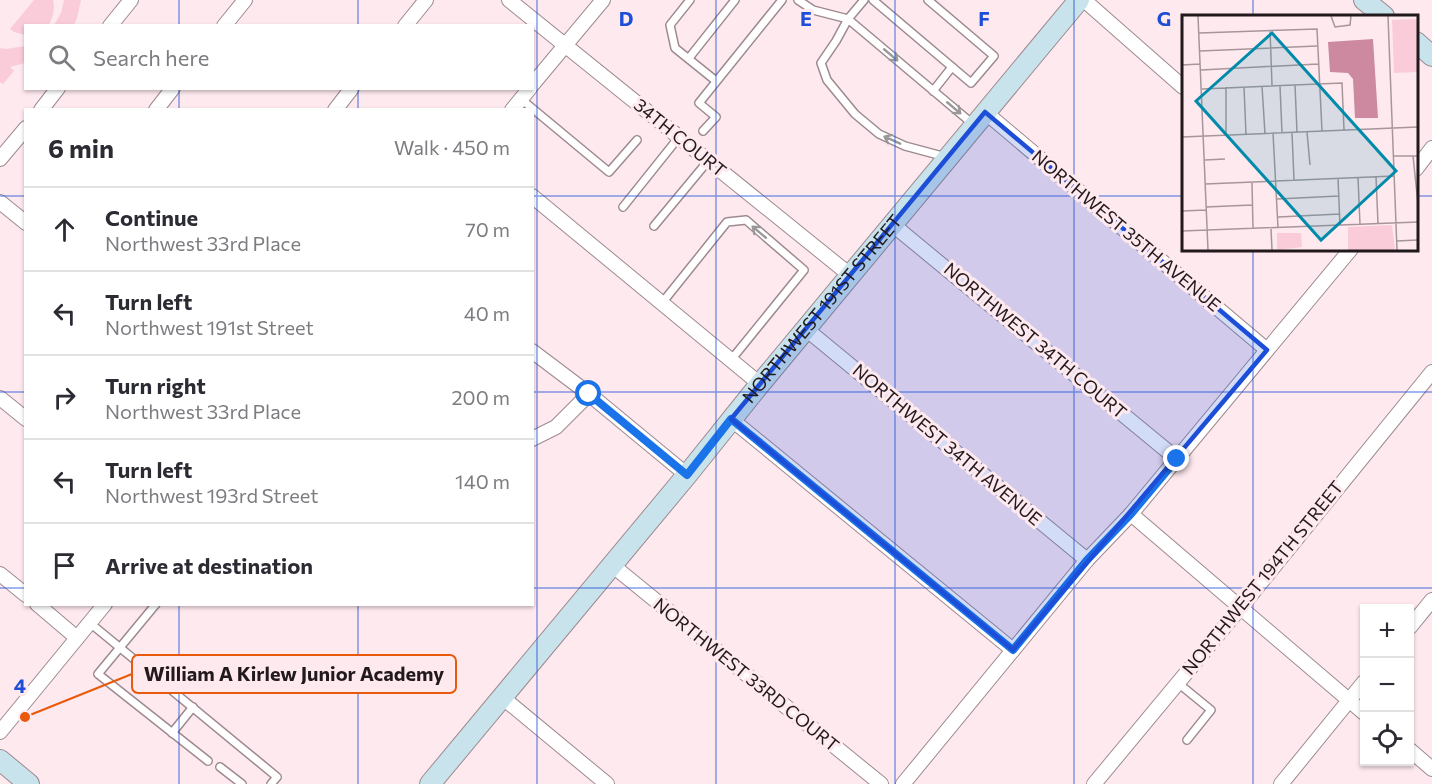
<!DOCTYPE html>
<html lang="en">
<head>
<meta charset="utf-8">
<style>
  body { margin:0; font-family:Commissioner,sans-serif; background:#f2f2f3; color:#2b2b33 }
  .controls { position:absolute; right:18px; bottom:18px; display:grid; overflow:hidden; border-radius:0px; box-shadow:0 2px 4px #0004 }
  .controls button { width:54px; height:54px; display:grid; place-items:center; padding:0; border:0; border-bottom:2px solid #e1e1e2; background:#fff; color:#2b2b33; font:30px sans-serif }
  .stop { position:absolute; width:18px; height:18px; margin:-14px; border:4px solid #1a73e8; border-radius:50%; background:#fff }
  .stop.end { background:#1a73e8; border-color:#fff; box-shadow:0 2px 6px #0008 }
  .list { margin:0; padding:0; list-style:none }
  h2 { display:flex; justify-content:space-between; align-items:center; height:78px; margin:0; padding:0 24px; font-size:26px }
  h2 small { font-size:20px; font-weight:400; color:#7c7c81 }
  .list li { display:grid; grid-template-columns:39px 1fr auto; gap:18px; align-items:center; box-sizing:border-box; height:84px; padding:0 24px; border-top:2px solid #e1e1e2 }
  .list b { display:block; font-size:22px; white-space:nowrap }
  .list p { margin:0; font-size:20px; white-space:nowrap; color:#7c7c81 }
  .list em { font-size:20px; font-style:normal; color:#7c7c81 }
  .icon { flex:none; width:33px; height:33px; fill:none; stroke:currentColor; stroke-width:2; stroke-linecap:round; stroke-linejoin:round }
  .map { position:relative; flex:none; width:1432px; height:784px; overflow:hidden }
  .search { position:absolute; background:#fff; box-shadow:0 2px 4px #0004; left:24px; top:24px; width:510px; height:66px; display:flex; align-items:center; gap:15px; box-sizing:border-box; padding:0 21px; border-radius:0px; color:#7c7c81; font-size:22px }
  .panel { position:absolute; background:#fff; box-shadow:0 2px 4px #0004; left:24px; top:108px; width:510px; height:498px; border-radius:0px }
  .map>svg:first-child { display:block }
</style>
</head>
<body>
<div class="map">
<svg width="1432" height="784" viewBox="0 0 1432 784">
  <rect width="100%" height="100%" fill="#fee9ef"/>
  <!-- green -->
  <g fill="#faccda">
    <path d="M34,0h19c2,10 0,16 -4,25l-23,1 -1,9 -11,-3 -4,-3z"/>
    <polygon points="64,0 81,0 77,18 74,25 54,25 61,13"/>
    <polygon points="25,46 25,63 10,67 14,71 3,84 0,82 0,48 6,49"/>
  </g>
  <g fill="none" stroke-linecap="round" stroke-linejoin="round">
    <defs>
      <g id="lane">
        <polyline points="690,0 670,25 675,48 716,81"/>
        <polyline points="798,0 813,10 848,19 974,125"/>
        <polyline points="864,0 848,19 836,41 821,63 827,80 855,114 879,134 905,146 946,157"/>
        <polyline points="873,0 971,83 994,56 928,0"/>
        <polyline points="689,58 735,0"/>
        <polyline points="933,91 952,67"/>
        <polyline points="521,99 609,172 637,140"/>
        <polyline points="703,131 716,117 699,103 782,0"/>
        <polyline points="623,207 679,137"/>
        <polyline points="654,226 708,161"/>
        <polyline points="662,303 727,222 746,220 804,270 731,360"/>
        <polyline points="156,604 98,674 208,761"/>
        <polyline points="90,623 277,777 271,784"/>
        <polyline points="1178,683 1211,710 1187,740"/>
        <polyline points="172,733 193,707"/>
        <polyline points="220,767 242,784"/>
      </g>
      <g id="street">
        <polyline points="509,0 850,275"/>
        <polyline points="1084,0 1183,87"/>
        <polyline points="110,26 131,0"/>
        <polyline points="224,26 245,0"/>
        <polyline points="405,26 426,0"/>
        <polyline points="532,85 603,0"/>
        <polyline points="41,110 58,88"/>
        <polyline points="156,110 173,88"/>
        <polyline points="335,110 352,88"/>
        <polyline points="512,110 530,88"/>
        <polyline points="985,112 1267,350"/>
        <polyline points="0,159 26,128"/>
        <polyline points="1416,169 1432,148"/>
        <polyline points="532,196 760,384"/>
        <polyline points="0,202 26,223"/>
        <polyline points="892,224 1177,459"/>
        <polyline points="806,329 1087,560"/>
        <polyline points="532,351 589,394 687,475"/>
        <polyline points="0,398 26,419"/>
        <polyline points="731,419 1013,650"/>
        <polyline points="532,439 556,427 589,394"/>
        <polyline points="1131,514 1364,713"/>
        <polyline points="612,565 881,784"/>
        <polyline points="0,574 26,595"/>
        <polyline points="37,604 77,638"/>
        <polyline points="1410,627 1432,600"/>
        <polyline points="502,697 607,784"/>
        <polyline points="0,732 105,604"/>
        <polyline points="1410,750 1432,769"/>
        <polyline points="903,784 1087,560 1131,514 1351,249"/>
        <polyline points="1094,784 1241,607 1432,372"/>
        <polyline points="1281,784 1364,682"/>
      </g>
      <g id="secondary">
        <polyline points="1364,0 1384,16"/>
        <polyline points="1416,42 1432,56"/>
        <polyline points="0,760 29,784"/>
        <path id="s1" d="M430,784l257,-309 73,-91 319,-384"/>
      </g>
    </defs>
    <!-- lane casing -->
    <use href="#lane" stroke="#9d8a8f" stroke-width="10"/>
    <!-- street casing -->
    <use href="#street" stroke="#9d8a8f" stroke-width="16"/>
    <!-- secondary casing -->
    <use href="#secondary" stroke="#9d8a8f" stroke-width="22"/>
    <!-- lane -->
    <use href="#lane" stroke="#fff" stroke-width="7"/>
    <!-- street -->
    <use href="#street" stroke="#fff" stroke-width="14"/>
    <!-- secondary -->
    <use href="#secondary" stroke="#c8e3eb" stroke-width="20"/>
  </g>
  <!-- one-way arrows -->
  <defs><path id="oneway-shaft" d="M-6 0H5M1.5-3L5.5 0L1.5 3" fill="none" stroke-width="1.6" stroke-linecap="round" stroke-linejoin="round" transform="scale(1.5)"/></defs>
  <g stroke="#9b9899">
    <use href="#oneway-shaft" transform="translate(891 55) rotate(40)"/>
    <use href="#oneway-shaft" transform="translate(954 108) rotate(40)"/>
    <use href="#oneway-shaft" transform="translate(892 140) rotate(-156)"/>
    <use href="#oneway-shaft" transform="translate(759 232) rotate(-140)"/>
  </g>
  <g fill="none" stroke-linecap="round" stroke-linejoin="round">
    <!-- route -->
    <polyline stroke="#1a73e8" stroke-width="8" points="589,394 687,475 731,419 1013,650 1087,560 1131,514 1177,459"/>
  </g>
  <!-- marked area -->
  <path fill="#1d4ed8" fill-opacity="0.2" stroke="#1d4ed8" stroke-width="4.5" stroke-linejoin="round" d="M985,112l282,238 -254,300 -282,-231z"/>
  <!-- grid -->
  <path fill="none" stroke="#1d4ed8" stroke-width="1.5" stroke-opacity="0.55" d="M179,0v26M358,0v26M537,0v784M716,0v784M895,0v784M1074,0v784M1253,0v16M179,88v22M358,88v22M0,196h26M532,196h651M1416,196h16M1253,249v535M0,392h26M532,392h900M0,588h26M532,588h900M179,604v180M358,604v180"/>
  <g text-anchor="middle" stroke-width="6" stroke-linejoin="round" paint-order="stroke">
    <!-- street labels -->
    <g font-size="18" fill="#21191c" stroke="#fee9ef">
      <text transform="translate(680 138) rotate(39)" y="6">34TH COURT</text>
      <text transform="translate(1126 231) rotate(40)" y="6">NORTHWEST 35TH AVENUE</text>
      <text dy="6" stroke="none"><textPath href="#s1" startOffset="616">NORTHWEST 191ST STREET</textPath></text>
      <text transform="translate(1035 341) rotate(40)" y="6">NORTHWEST 34TH COURT</text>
      <text transform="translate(947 445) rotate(40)" y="6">NORTHWEST 34TH AVENUE</text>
      <text transform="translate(1263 578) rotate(-51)" y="6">NORTHWEST 194TH STREET</text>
      <text transform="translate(746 675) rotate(39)" y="6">NORTHWEST 33RD COURT</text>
    </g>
  </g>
  <!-- overview -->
  <g transform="translate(1182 15)">
    <rect width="236" height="236" fill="#fee9ef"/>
    <path d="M235,4v53l-23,1 -2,-53zM210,210l3,25h-47v-23zM95,218h24l1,14 -25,3z" fill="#faccda"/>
    <path d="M191,24l5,79h-23l-2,-39 -5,-6 -18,-1 -2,-30z" fill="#cd89a0"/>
    <path fill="none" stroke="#a6969b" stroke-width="1.5" d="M16,1l10,234M149,1l4,11 15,-2 1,-9M206,1l9,234M88,15l2,55M17,18l118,-4 5,102M18,36l117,-5M0,50l18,-1M19,55l117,-6M113,70l2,47M80,71l3,48M98,71l2,47M44,72v48M62,72l2,48M20,74l140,-6 2,47M125,117l3,33M91,118l5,95M110,118l2,47M0,122l236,-10M211,141h25M231,141l5,48M23,145l20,-1M176,162l2,48M194,162l2,47M156,163l2,48M70,167l1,47M23,169l189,-8M95,184l62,-3M24,192l46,-2M0,196l24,-1M96,202l62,-3M89,214l1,21M0,216l236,-9M215,226l21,-1"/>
    <path fill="#008baa" fill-opacity="0.15" stroke="#008baa" stroke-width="3" d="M90,18l124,138 -75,69 -125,-139z"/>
    <rect width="236" height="236" fill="none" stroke="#21191c" stroke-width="3"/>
  </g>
  <g font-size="20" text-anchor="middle" font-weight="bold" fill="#1d4ed8" stroke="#fee9ef" stroke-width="6" stroke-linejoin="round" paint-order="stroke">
    <text x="626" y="26">D</text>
    <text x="806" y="26">E</text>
    <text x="984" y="26">F</text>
    <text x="1164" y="26">G</text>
    <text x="20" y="693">4</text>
  </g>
  <!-- callouts -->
  <path fill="none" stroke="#e8590c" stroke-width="2" d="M25 717L132 674"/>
  <circle fill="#e8590c" stroke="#fee9ef" stroke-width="2" cx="25" cy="717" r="6"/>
  <rect fill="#fee9ef" stroke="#e8590c" stroke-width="2" x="132" y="655" width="324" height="38" rx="6"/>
  <g font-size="20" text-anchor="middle" font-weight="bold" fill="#21191c">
    <text x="294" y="681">William A Kirlew Junior Academy</text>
  </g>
</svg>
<div class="controls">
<button>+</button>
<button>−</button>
<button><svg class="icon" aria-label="locate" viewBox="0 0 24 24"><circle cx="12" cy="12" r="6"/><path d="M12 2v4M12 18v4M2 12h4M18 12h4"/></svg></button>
</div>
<div class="stop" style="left:589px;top:394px"></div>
<div class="stop end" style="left:1177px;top:459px"></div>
<div class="search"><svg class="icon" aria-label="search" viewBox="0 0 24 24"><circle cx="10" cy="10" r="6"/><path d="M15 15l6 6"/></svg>Search here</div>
<section class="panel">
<h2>6 min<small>Walk · 450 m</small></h2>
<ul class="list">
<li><svg class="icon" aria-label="ahead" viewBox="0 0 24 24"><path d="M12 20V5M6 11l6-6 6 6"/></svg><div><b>Continue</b><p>Northwest 33rd Place</p></div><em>70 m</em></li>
<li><svg class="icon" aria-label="left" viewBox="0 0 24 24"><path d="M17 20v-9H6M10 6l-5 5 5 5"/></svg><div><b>Turn left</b><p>Northwest 191st Street</p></div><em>40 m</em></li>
<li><svg class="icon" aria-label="right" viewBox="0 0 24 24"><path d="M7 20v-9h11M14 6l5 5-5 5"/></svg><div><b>Turn right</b><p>Northwest 33rd Place</p></div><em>200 m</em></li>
<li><svg class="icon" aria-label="left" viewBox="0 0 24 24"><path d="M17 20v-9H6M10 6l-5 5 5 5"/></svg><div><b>Turn left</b><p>Northwest 193rd Street</p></div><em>140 m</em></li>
<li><svg class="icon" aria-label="arrive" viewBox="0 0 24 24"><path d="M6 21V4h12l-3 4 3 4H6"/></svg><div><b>Arrive at destination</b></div></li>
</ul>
</section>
</div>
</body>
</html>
